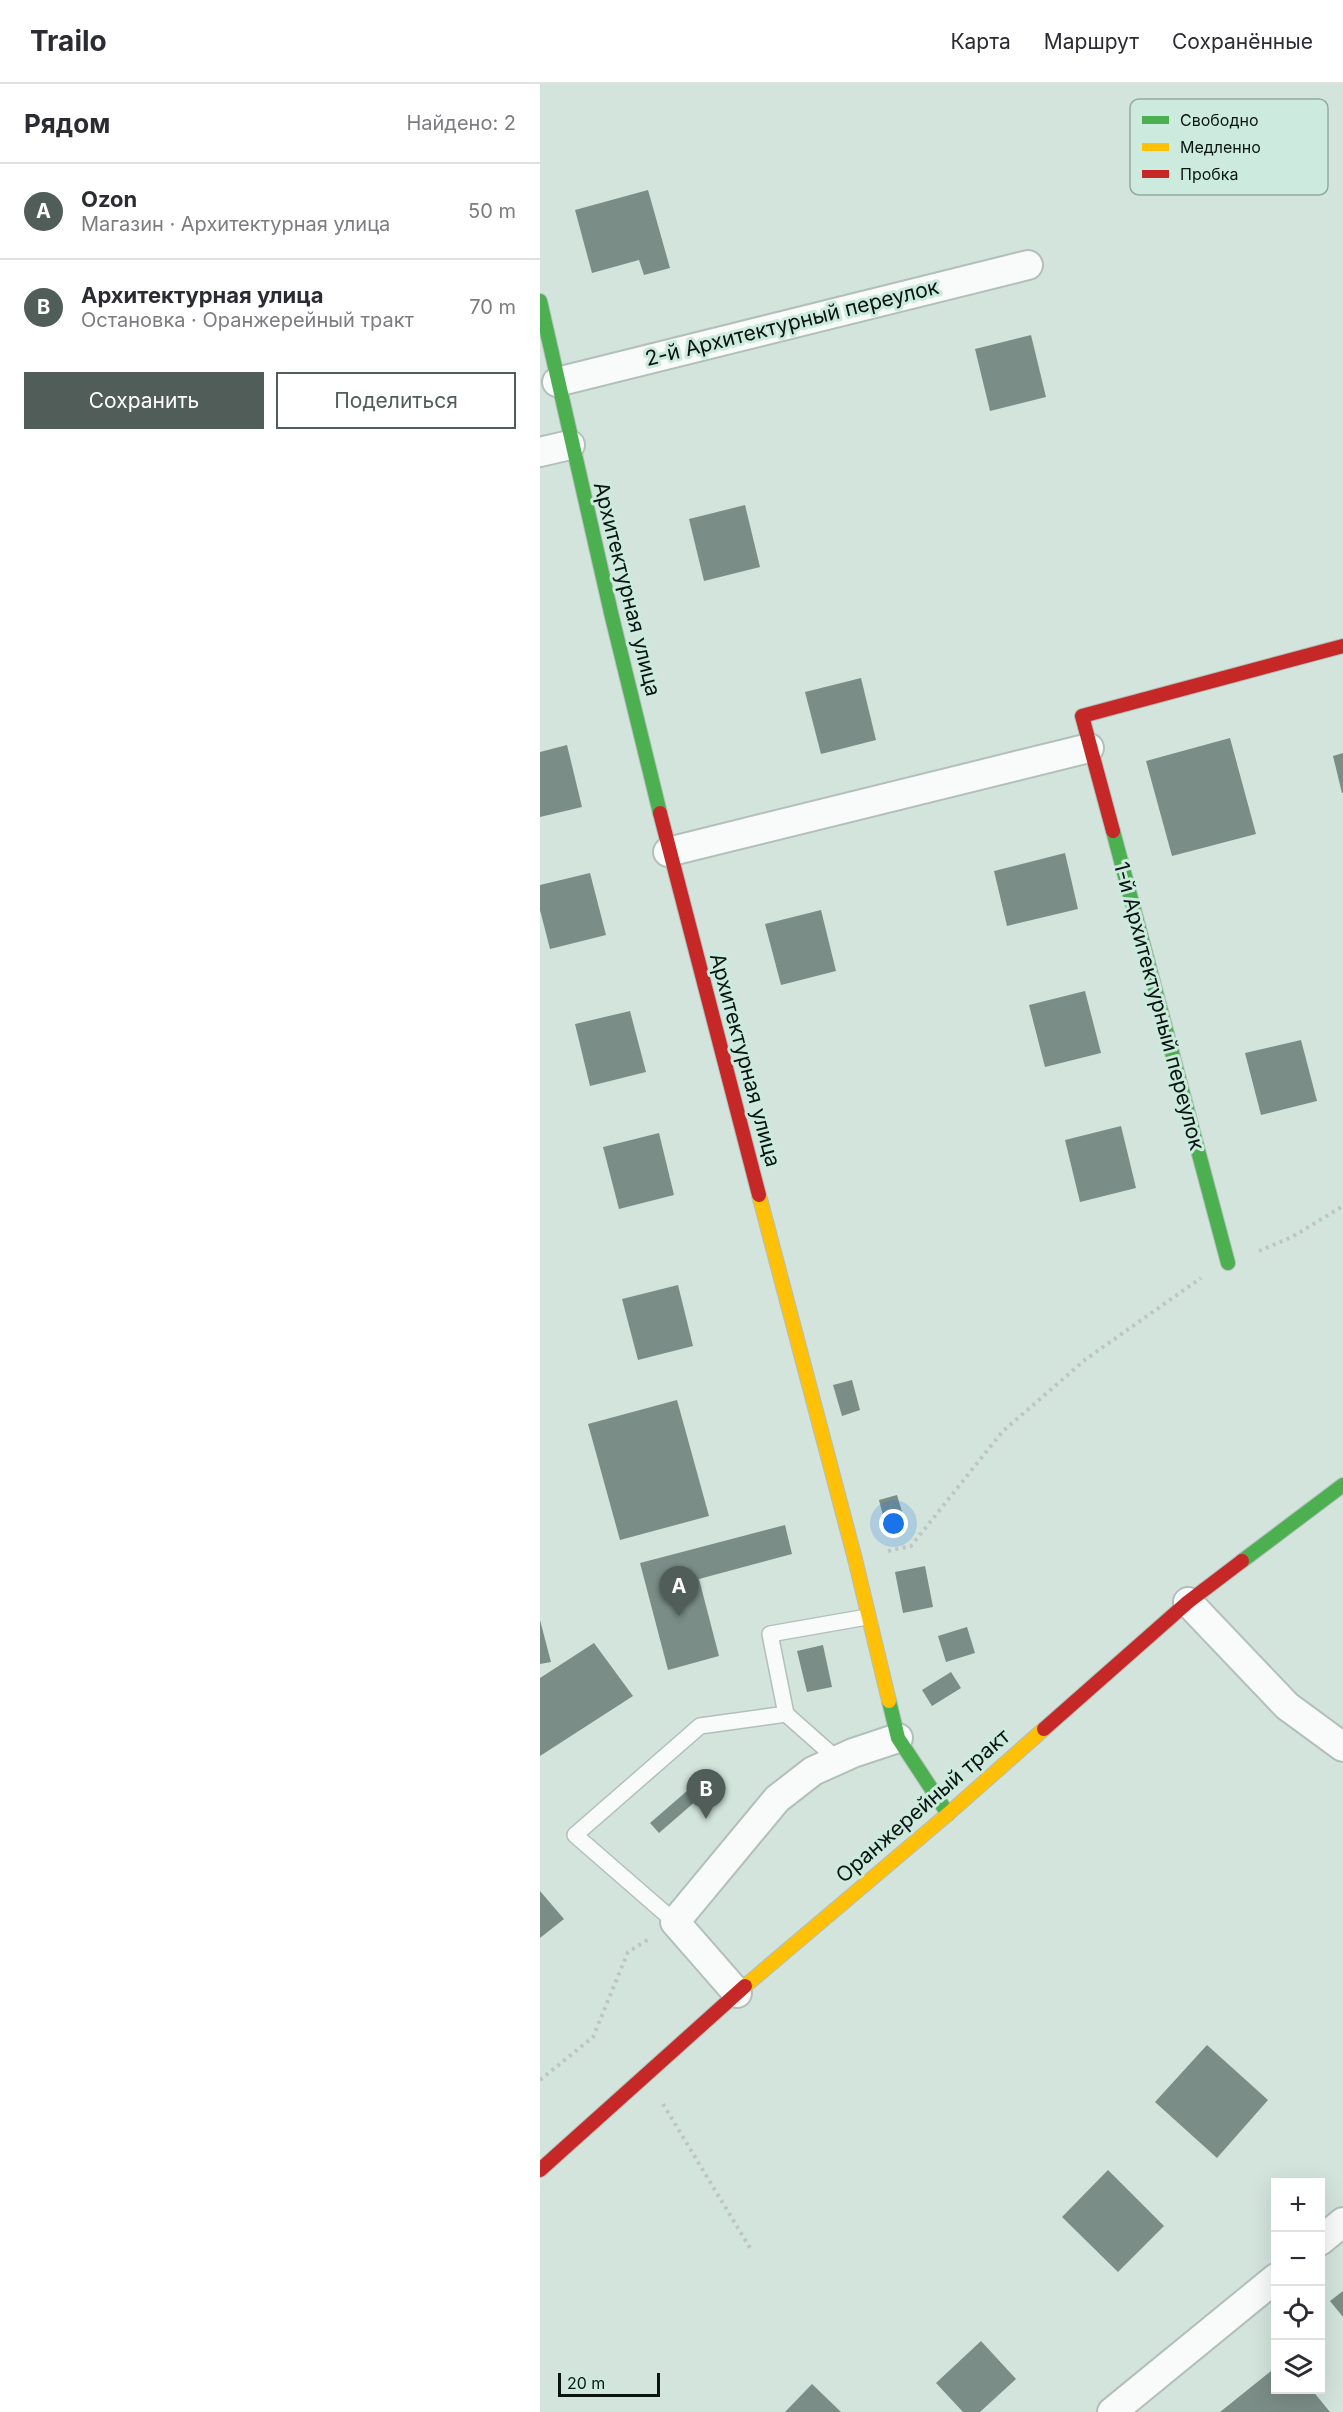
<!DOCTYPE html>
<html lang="ru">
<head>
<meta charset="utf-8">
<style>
  body { margin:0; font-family:Inter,sans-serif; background:#f7f7f7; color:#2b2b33 }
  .controls { position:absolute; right:18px; bottom:18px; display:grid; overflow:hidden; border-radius:0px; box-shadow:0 6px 24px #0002 }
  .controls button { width:54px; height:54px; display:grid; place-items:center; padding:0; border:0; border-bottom:2px solid #e1e1e2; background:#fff; color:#2b2b33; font:30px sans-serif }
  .scale { position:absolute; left:18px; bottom:15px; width:102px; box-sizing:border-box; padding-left:6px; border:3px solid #0a1511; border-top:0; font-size:16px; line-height:21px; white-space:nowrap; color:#0a1511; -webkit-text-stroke:4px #ccebde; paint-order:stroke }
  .you { position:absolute; left:354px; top:1440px; width:21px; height:21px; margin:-15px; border:4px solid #fff; border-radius:50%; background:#1a73e8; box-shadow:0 0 0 9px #1a73e833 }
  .badge { display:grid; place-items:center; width:39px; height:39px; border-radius:50%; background:#505d58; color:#fff; font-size:20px; font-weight:700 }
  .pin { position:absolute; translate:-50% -50px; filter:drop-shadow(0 2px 3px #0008) }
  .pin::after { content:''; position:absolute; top:32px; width:21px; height:18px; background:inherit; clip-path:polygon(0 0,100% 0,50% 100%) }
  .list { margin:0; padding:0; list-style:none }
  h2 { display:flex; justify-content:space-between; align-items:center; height:78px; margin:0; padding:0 24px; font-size:26px }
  h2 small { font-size:20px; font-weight:400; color:#7c7c81 }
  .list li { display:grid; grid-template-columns:39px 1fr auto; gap:18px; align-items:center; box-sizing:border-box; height:96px; padding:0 24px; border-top:2px solid #e1e1e2 }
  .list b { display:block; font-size:22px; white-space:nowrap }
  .list p { margin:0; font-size:20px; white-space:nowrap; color:#7c7c81 }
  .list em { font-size:20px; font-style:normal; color:#7c7c81 }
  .actions { display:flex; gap:12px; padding:18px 24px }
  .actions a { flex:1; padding:14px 0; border:2px solid #505d58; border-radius:0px; text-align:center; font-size:21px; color:#505d58 }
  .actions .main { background:#505d58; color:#fff }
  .icon { flex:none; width:33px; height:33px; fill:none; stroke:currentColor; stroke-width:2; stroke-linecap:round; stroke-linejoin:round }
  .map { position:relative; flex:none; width:803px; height:2328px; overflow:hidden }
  header { display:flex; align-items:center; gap:36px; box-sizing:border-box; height:84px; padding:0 30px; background:#fff; border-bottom:2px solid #e1e1e2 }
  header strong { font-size:28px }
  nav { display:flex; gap:33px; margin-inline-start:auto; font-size:21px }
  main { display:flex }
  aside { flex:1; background:#fff }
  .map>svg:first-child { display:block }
</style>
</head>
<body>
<header>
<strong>Trailo</strong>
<nav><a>Карта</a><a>Маршрут</a><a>Сохранённые</a></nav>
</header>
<main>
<aside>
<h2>Рядом<small>Найдено: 2</small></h2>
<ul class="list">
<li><span class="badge">A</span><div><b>Ozon</b><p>Магазин · Архитектурная улица</p></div><em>50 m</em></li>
<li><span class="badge">B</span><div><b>Архитектурная улица</b><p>Остановка · Оранжерейный тракт</p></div><em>70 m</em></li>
</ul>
<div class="actions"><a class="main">Сохранить</a><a>Поделиться</a></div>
</aside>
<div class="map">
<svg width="803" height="2328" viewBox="0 0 803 2328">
  <rect width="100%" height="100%" fill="#d3e4dd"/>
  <!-- building -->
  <g fill="#7b8d87">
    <polygon points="108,106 130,184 104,191 99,176 52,189 35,126"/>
    <polygon points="491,251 506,313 450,327 435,265"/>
    <polygon points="205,421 220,483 164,497 149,435"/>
    <polygon points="321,594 336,656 281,670 265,608"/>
    <polygon points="690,654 716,750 632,772 606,677"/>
    <polygon points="27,661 42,723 0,733 0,668"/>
    <polygon points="803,669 803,709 802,709 793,672"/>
    <polygon points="525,769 538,825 467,842 454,787"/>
    <polygon points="50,789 66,851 10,865 0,826 0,801"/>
    <polygon points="281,826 296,887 241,901 225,840"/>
    <polygon points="545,907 561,969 505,983 489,921"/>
    <polygon points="90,927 106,988 50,1002 35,940"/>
    <polygon points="761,956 777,1017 721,1031 705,969"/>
    <polygon points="581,1042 596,1104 540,1118 525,1056"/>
    <polygon points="119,1049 134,1111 79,1125 63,1063"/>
    <polygon points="138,1201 153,1262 98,1276 82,1215"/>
    <polygon points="312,1296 320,1326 302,1332 293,1301"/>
    <polygon points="137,1316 169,1432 80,1456 48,1340"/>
    <polygon points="357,1411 366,1441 347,1447 339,1416"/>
    <polygon points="245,1441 252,1470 159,1495 179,1572 128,1586 100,1479"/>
    <polygon points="385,1482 393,1523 363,1529 355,1488"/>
    <polygon points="0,1536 11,1578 0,1580"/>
    <polygon points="427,1543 435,1569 406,1578 398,1552"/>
    <polygon points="54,1559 93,1612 0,1672 0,1594"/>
    <polygon points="283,1561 292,1603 267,1608 257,1567"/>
    <polygon points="411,1588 421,1604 392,1622 382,1606"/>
    <polygon points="155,1700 164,1710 119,1749 110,1739"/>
    <polygon points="0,1807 24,1835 0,1854"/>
    <polygon points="667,1961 728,2016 677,2074 615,2018"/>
    <polygon points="568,2086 624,2142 578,2188 522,2133"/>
    <polygon points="803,2207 803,2233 790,2217"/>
    <polygon points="441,2257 476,2295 440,2328 423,2328 396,2299"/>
    <polygon points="736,2283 736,2306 772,2306 790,2328 680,2328"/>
    <polygon points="272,2300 301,2328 245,2328"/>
  </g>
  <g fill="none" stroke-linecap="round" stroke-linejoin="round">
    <defs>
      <g id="lane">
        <polyline points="246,1630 298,1676"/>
        <polyline points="135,1838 35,1751 160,1642 246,1630 230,1550 327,1533"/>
      </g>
      <g id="street">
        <polyline points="17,298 488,181"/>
        <polyline points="0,368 30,361"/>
        <polyline points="128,768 549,664"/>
        <polyline points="648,1518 747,1622 803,1663"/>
        <polyline points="197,1909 135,1838 237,1715 273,1687 313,1669 358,1654"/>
        <polyline points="780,2157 803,2138"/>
        <polyline points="572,2328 736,2194"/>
      </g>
      <g id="fast">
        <polyline points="0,217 72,533 120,729"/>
        <polyline points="573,747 688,1179"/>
        <polyline points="702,1477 803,1401"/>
        <polyline points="349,1617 358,1654 408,1730"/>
      </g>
      <g id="slow">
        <polyline points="219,1111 315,1475 349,1617"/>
        <polyline points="205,1902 408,1730 504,1645"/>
      </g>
      <g id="jam">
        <polyline points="120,729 219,1111"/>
        <polyline points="573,747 542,632 803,562"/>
        <polyline points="504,1645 648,1518 702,1477"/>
        <polyline points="0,2086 205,1902"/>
      </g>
    </defs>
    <!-- lane casing -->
    <use href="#lane" stroke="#b2bfba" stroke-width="18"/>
    <!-- street casing -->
    <use href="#street" stroke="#b2bfba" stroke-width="32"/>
    <!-- fast casing -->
    <use href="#fast" stroke="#b2bfba" stroke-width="16"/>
    <!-- slow casing -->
    <use href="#slow" stroke="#b2bfba" stroke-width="16"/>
    <!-- jam casing -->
    <use href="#jam" stroke="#b2bfba" stroke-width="16"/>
    <!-- path -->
    <g stroke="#bfc5c3" stroke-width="4" stroke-dasharray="3 4.5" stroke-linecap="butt">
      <polyline points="719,1167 752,1153 803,1122"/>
      <polyline points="348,1467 371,1462 462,1348 546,1275 661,1194"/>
      <polyline points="0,1996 53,1953 88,1868 109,1855"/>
      <polyline points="123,2020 210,2164"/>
    </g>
    <!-- lane -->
    <use href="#lane" stroke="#f8fbfa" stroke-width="15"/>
    <!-- street -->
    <use href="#street" stroke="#f8fbfa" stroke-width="28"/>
    <!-- fast -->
    <use href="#fast" stroke="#4caf50" stroke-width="14"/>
    <!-- slow -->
    <use href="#slow" stroke="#ffc107" stroke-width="14"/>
    <!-- jam -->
    <use href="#jam" stroke="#c62828" stroke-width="14"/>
  </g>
  <g text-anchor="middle" stroke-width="6" stroke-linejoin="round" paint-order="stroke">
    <!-- street labels -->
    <g font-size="21" fill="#0a1511" stroke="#ccebde">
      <text transform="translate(252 239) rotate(-14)" y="7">2-й Архитектурный переулок</text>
      <text transform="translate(87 505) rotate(76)" y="7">Архитектурная улица</text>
      <text transform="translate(619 922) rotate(75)" y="7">1-й Архитектурный переулок</text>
      <text transform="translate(205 976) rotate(75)" y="7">Архитектурная улица</text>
      <text transform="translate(383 1722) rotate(-41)" y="7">Оранжерейный тракт</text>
    </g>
  </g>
  <!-- legend -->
  <rect x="590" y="15" width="198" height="96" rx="9" fill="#ccebde" stroke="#92aba0" stroke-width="1.5"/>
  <rect x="602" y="32" width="27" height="8" fill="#4caf50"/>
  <rect x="602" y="59" width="27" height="8" fill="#ffc107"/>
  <rect x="602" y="86" width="27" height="8" fill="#c62828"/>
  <g font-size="16" fill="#0a1511">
    <text x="640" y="42">Свободно</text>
    <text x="640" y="69">Медленно</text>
    <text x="640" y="96">Пробка</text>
  </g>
</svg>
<div class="controls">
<button>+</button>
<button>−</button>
<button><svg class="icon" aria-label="locate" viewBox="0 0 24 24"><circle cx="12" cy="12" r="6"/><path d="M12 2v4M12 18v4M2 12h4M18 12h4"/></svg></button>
<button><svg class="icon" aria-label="layers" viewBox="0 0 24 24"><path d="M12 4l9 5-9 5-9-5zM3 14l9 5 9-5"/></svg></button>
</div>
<div class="scale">20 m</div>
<div class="you"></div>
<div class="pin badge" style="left:139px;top:1532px">A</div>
<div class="pin badge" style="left:166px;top:1735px">B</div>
</div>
</main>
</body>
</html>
